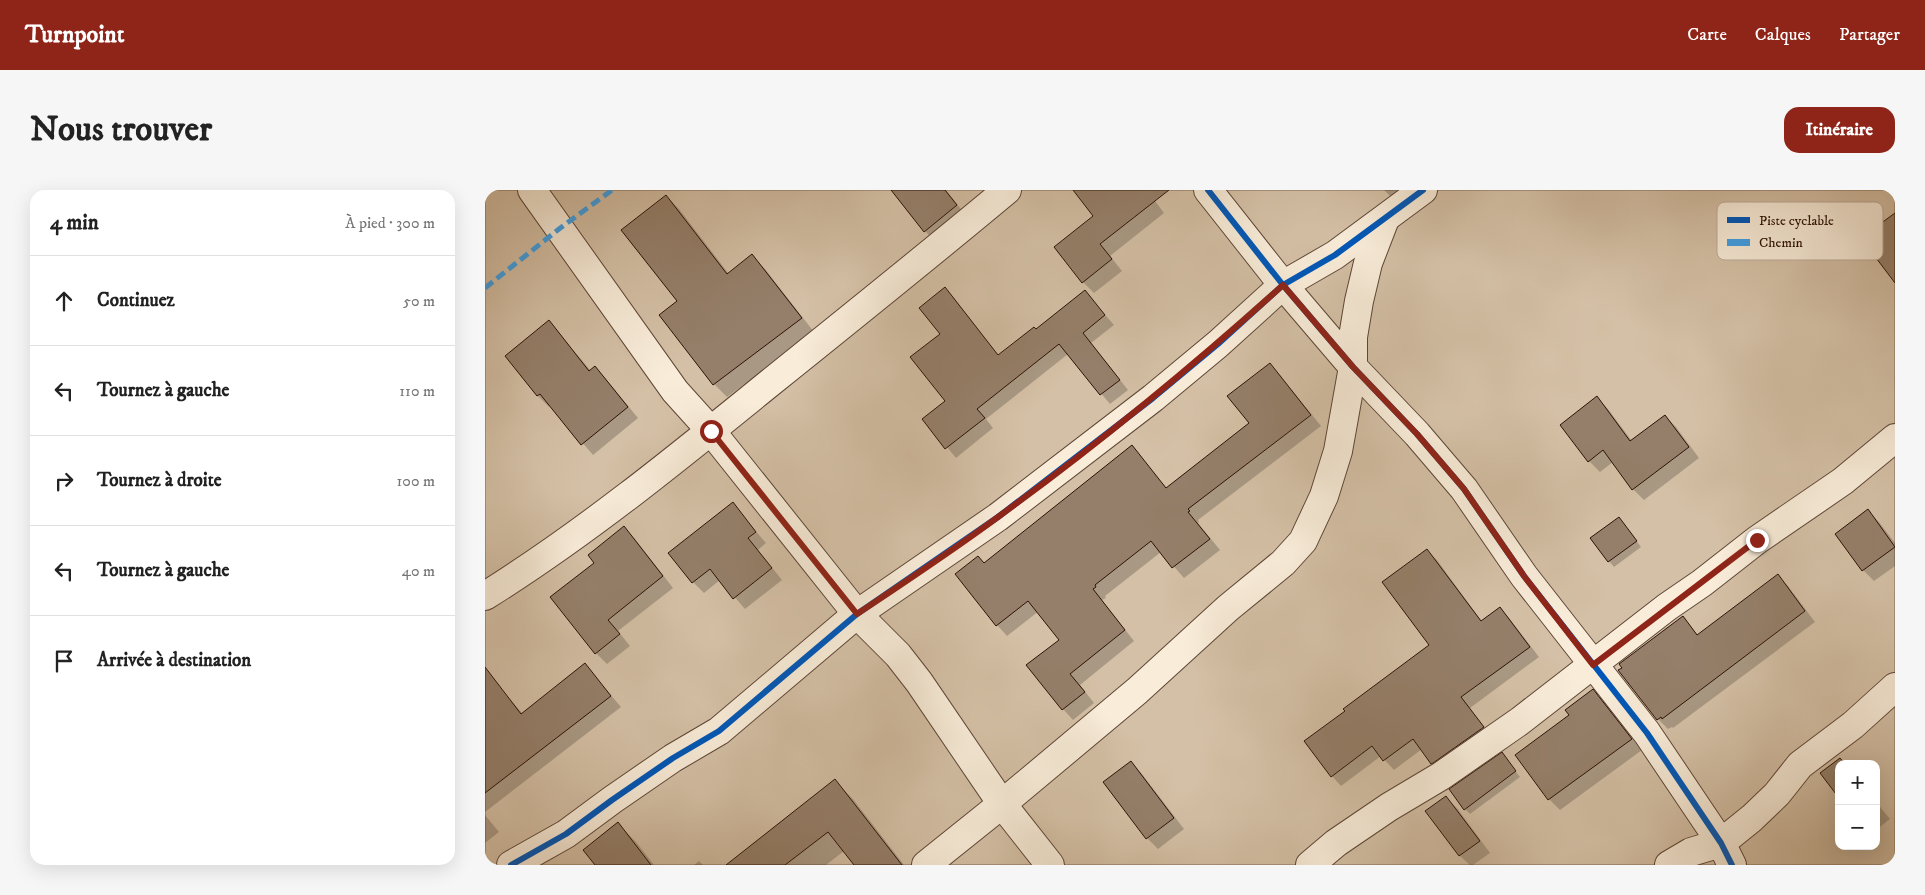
<!DOCTYPE html>
<html lang="fr">
<head>
<meta charset="utf-8">
<style>
  body { margin:0; font-family:"IM FELL DW Pica",serif; background:#f6f6f6; color:#222 }
  .controls { position:absolute; right:15px; bottom:15px; display:grid; overflow:hidden; border-radius:10px; box-shadow:0 5px 20px #0002 }
  .controls button { width:45px; height:45px; display:grid; place-items:center; padding:0; border:0; border-bottom:1px solid #e0e0e0; background:#fff; color:#222; font:25px sans-serif }
  .stop { position:absolute; width:15px; height:15px; margin:-11px; border:4px solid #8f2418; border-radius:50%; background:#fff }
  .stop.end { background:#8f2418; border-color:#fff; box-shadow:0 1px 5px #0008 }
  .list { margin:0; padding:0; list-style:none }
  h2 { display:flex; justify-content:space-between; align-items:center; height:65px; margin:0; padding:0 20px; font-size:21px }
  h2 small { font-size:16px; font-weight:400; color:#767676 }
  .list li { display:grid; grid-template-columns:32px 1fr auto; gap:15px; align-items:center; box-sizing:border-box; height:90px; padding:0 20px; border-top:1px solid #e0e0e0 }
  .list b { display:block; font-size:19px; white-space:nowrap }
  .list em { font-size:16px; font-style:normal; color:#767676 }
  .icon { flex:none; width:28px; height:28px; fill:none; stroke:currentColor; stroke-width:2; stroke-linecap:round; stroke-linejoin:round }
  .map { position:relative; flex:none; width:1410px; height:675px; overflow:hidden; border-radius:15px }
  header { display:flex; align-items:center; gap:30px; box-sizing:border-box; height:70px; padding:0 25px; background:#8f2418; color:#fff }
  header strong { font-size:24px }
  nav { display:flex; gap:28px; margin-inline-start:auto; font-size:18px }
  .intro { display:flex; align-items:center; justify-content:space-between; box-sizing:border-box; height:120px; padding:0 30px }
  h1 { margin:0; font-size:35px }
  .button { padding:12px 22px; border-radius:15px; background:#8f2418; color:#fff; font-size:18px; font-weight:700 }
  main { display:flex; gap:30px; padding:0 30px }
  aside { flex:1; background:#fff; border-radius:15px; box-shadow:0 5px 20px #0002 }
  .map>svg:first-child { display:block }
</style>
</head>
<body>
<header>
<strong>Turnpoint</strong>
<nav><a>Carte</a><a>Calques</a><a>Partager</a></nav>
</header>
<div class="intro"><h1>Nous trouver</h1><a class="button">Itinéraire</a></div>
<main>
<aside>
<h2>4 min<small>À pied · 300 m</small></h2>
<ul class="list">
<li><svg class="icon" aria-label="ahead" viewBox="0 0 24 24"><path d="M12 20V5M6 11l6-6 6 6"/></svg><div><b>Continuez</b></div><em>50 m</em></li>
<li><svg class="icon" aria-label="left" viewBox="0 0 24 24"><path d="M17 20v-9H6M10 6l-5 5 5 5"/></svg><div><b>Tournez à gauche</b></div><em>110 m</em></li>
<li><svg class="icon" aria-label="right" viewBox="0 0 24 24"><path d="M7 20v-9h11M14 6l5 5-5 5"/></svg><div><b>Tournez à droite</b></div><em>100 m</em></li>
<li><svg class="icon" aria-label="left" viewBox="0 0 24 24"><path d="M17 20v-9H6M10 6l-5 5 5 5"/></svg><div><b>Tournez à gauche</b></div><em>40 m</em></li>
<li><svg class="icon" aria-label="arrive" viewBox="0 0 24 24"><path d="M6 21V4h12l-3 4 3 4H6"/></svg><div><b>Arrivée à destination</b></div></li>
</ul>
</aside>
<div class="map">
<svg width="1410" height="675" viewBox="0 0 1410 675">
  <rect width="100%" height="100%" fill="#f6e4c6"/>
  <filter id="stains"><feTurbulence type="fractalNoise" baseFrequency=".004" numOctaves="4"/><feColorMatrix values="0 0 0 0 .2 0 0 0 0 .09 0 0 0 0 .02 0 0 0 .5 -.17"/></filter>
  <radialGradient id="worn" r=".72"><stop offset=".6" stop-color="#630" stop-opacity="0"/><stop offset="1" stop-color="#630" stop-opacity=".3"/></radialGradient>
  <!-- green -->
  <path fill="#d4c0a6" stroke="#806956" fill-rule="evenodd" d="M0,0h1410v675h-1410zM1354,574h37v82h-37z"/>
  <!-- shadow -->
  <g fill="#0003">
    <polygon points="408,0 461,0 482,27 451,52 440,41"/>
    <polygon points="589,0 662,0 679,23 625,66 637,81 609,103 598,92 610,26"/>
    <polygon points="899,0 925,0 910,11"/>
    <polygon points="181,6 194,19 244,84 266,66 280,79 329,142 242,207 229,194 176,126 193,112"/>
    <polygon points="460,99 469,108 514,166 551,140 600,102 629,135 606,153 643,200 625,214 583,164 501,229 508,238 471,268 439,229 461,211 457,145"/>
    <polygon points="64,132 106,181 110,178 121,189 153,228 108,265 65,215 64,217 53,206 21,166"/>
    <polygon points="785,174 795,185 836,236 713,330 714,332 713,333 735,360 699,388 676,362 620,406 621,408 617,410 649,451 595,495 609,513 588,530 578,519 576,450 554,421 522,446 512,435 499,374 646,256 682,299 765,233"/>
    <polygon points="1112,208 1123,219 1147,251 1180,226 1191,237 1214,268 1159,310 1148,299 1128,272 1115,282 1104,271"/>
    <polygon points="248,314 281,353 273,360 297,390 260,419 235,390 219,403 208,392"/>
    <polygon points="1383,321 1394,332 1410,353 1410,376 1389,391 1378,380 1351,345"/>
    <polygon points="1139,334 1156,357 1129,377 1124,371"/>
    <polygon points="139,338 150,349 188,398 133,441 145,456 122,474 111,463"/>
    <polygon points="942,361 952,370 997,432 1015,419 1024,428 1054,467 985,518 1007,548 957,583 937,559 909,580 896,566 856,596 847,586 946,455"/>
    <polygon points="1293,386 1303,396 1330,432 1188,538 1187,537 1183,539 1173,529 1198,427 1213,445"/>
    <polygon points="100,475 136,517 0,622 0,498 9,491 38,524"/>
    <polygon points="1108,501 1119,512 1157,560 1075,620 1064,609 1032,566 1086,525"/>
    <polygon points="1017,564 1035,587 985,624 980,619"/>
    <polygon points="646,573 657,584 699,639 673,659 662,648"/>
    <polygon points="350,591 368,609 419,675 370,675 359,661 341,675 243,675"/>
    <polygon points="961,608 972,618 1005,663 988,675 985,675 975,666 942,621"/>
    <polygon points="1391,612 1405,629 1391,640"/>
    <polygon points="0,625 14,642 0,653"/>
    <polygon points="133,634 151,652 169,675 112,675"/>
    <polygon points="214,671 218,675 209,675"/>
  </g>
  <!-- building -->
  <g fill="#957f6a" stroke="#2c1207">
    <polygon points="406,0 460,0 472,15 439,42"/>
    <polygon points="588,0 684,0 615,54 627,69 597,93 569,57 608,26"/>
    <polygon points="181,5 242,84 267,64 317,128 228,195 174,125 192,111 136,40"/>
    <polygon points="1410,23 1410,93 1376,48"/>
    <polygon points="460,97 513,165 549,137 551,139 600,100 620,125 598,143 635,190 615,205 574,154 492,219 500,228 460,259 437,229 460,211 425,167 455,144 434,118"/>
    <polygon points="64,130 104,181 110,176 143,217 96,255 55,204 52,206 20,166"/>
    <polygon points="785,173 826,225 703,319 705,321 703,322 725,349 687,378 666,351 610,395 611,397 608,399 640,440 585,484 600,502 577,520 541,475 574,450 543,411 511,436 470,384 493,366 499,373 647,255 681,298 764,233 742,206"/>
    <polygon points="1112,206 1145,251 1180,225 1204,257 1147,300 1118,260 1103,272 1075,235"/>
    <polygon points="248,312 271,342 263,348 287,378 248,409 225,379 207,393 183,363"/>
    <polygon points="1383,319 1410,357 1377,381 1350,344"/>
    <polygon points="1134,327 1152,351 1123,372 1105,348"/>
    <polygon points="139,336 178,386 123,430 135,444 110,464 65,407 109,373 103,365"/>
    <polygon points="942,359 996,431 1015,417 1045,457 976,507 999,537 948,573 946,574 928,549 898,571 887,556 846,587 819,551 860,521 858,519 944,455 897,392"/>
    <polygon points="1293,384 1320,421 1177,529 1176,527 1172,530 1133,480 1137,478 1134,474 1198,426 1212,445"/>
    <polygon points="100,473 126,506 0,603 0,477 36,524"/>
    <polygon points="1108,499 1147,549 1063,610 1030,565 1084,525 1080,520"/>
    <polygon points="1017,562 1031,581 979,620 964,599"/>
    <polygon points="1355,568 1360,574 1354,574 1354,608 1335,583"/>
    <polygon points="646,571 689,628 661,649 618,592"/>
    <polygon points="350,589 417,675 369,675 343,642 300,675 241,675"/>
    <polygon points="961,606 995,651 974,666 940,621"/>
    <polygon points="133,632 166,675 110,675 98,660"/>
  </g>
  <g fill="none" stroke-linecap="round" stroke-linejoin="round">
    <defs>
      <g id="street">
        <polyline points="47,0 190,201 226,241 372,424 413,465 434,492 517,614 565,675"/>
        <polyline points="723,0 798,95 868,177 932,244 979,299 1039,386 1162,543 1236,653 1247,675"/>
        <path d="M0,406c99,-62 190,-136 281,-210 81,-65 162,-130 241,-196"/>
        <polyline points="26,675 81,644 127,610 188,568 234,541 372,424 513,327 668,208 733,154 798,95 850,65 938,0"/>
        <polyline points="441,675 517,614 652,501 743,418 798,373 818,351 839,306 853,261 868,177 868,147 874,111 883,73 900,29"/>
        <polyline points="825,675 851,653 904,617 956,586 1035,531 1182,417 1217,393 1272,350 1358,291 1410,248"/>
        <polyline points="1184,675 1206,662 1236,653 1267,628 1292,604 1315,575 1368,535 1410,497"/>
      </g>
    </defs>
    <!-- street casing -->
    <use href="#street" stroke="#5e4637" stroke-width="30"/>
    <!-- street -->
    <use href="#street" stroke="#f9edda" stroke-width="28"/>
    <!-- quiet -->
    <polyline stroke="#3ea1e9" stroke-width="5" stroke-dasharray="10 5" stroke-linecap="butt" points="0,98 74,39 127,0"/>
    <defs>
      <g id="cycleway">
        <polyline points="723,0 798,95 868,177 932,244 979,299 1039,386 1162,543 1236,653 1247,675"/>
        <polyline points="26,675 81,644 127,610 188,568 234,541 372,424 513,327 668,208 733,154 798,95 850,65 938,0"/>
      </g>
    </defs>
    <!-- cycleway casing -->
    <use href="#cycleway" stroke="#f9edda" stroke-width="9"/>
    <!-- cycleway -->
    <use href="#cycleway" stroke="#0057b8" stroke-width="6"/>
  </g>
  <g fill="none" stroke-linecap="round" stroke-linejoin="round">
    <!-- route -->
    <path stroke="#8f2418" stroke-width="6" d="M226,241l146,183c48,-32 95,-63 141,-97 99,-72 194,-150 285,-232l70,82 64,67 47,55 60,87 69,89 164,-125"/>
  </g>
  <!-- legend -->
  <rect x="1232" y="12" width="166" height="58" rx="8" fill="#f9edda" stroke="#bcab9b" stroke-width="1"/>
  <rect x="1242" y="27" width="23" height="6" fill="#0057b8"/>
  <rect x="1242" y="49" width="23" height="7" fill="#3ea1e9"/>
  <g font-size="14" fill="#2c1207">
    <text x="1274" y="35">Piste cyclable</text>
    <text x="1274" y="57">Chemin</text>
  </g>
  <rect width="100%" height="100%" filter="url(#stains)"/>
  <rect width="100%" height="100%" fill="url(#worn)"/>
</svg>
<div class="controls">
<button>+</button>
<button>−</button>
</div>
<div class="stop" style="left:226px;top:241px"></div>
<div class="stop end" style="left:1272px;top:350px"></div>
</div>
</main>
</body>
</html>
